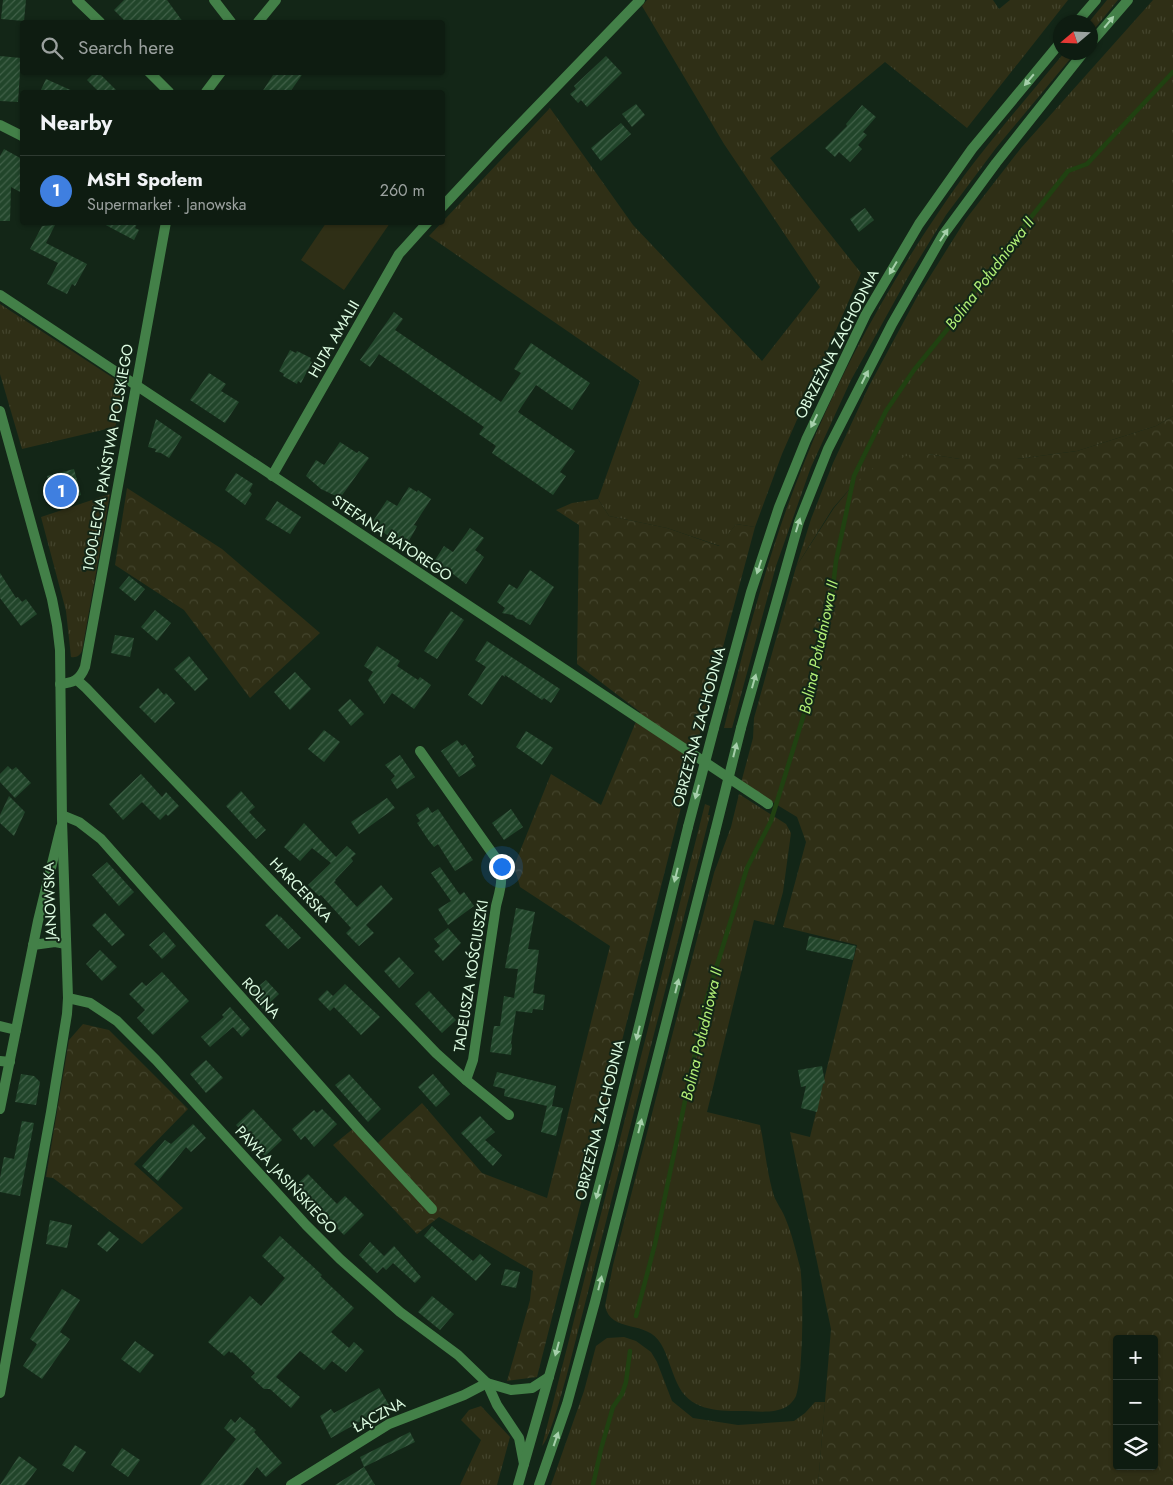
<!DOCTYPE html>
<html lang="en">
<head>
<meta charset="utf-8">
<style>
  body { margin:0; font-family:Jost,sans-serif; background:#1c291f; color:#f1f3f6 }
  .controls { position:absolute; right:15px; bottom:15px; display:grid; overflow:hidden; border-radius:5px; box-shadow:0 1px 4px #0004 }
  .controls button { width:45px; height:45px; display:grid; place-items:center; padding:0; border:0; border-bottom:1px solid #2e3a31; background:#0e1c11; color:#f1f3f6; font:25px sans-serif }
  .compass { position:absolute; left:1053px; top:15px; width:45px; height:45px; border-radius:50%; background:#0e1c11; box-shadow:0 1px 4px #0004; rotate:251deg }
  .you { position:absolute; left:501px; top:866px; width:18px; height:18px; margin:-12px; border:4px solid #fff; border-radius:50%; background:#1a73e8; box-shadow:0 0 0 8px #1a73e833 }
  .badge { display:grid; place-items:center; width:32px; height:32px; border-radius:50%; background:#d93025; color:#fff; font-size:16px; font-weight:700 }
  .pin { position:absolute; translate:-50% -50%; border:2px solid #fff; box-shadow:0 1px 5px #0006 }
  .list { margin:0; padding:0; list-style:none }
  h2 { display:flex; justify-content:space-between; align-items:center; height:65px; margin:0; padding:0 20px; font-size:21px }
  h2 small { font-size:16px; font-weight:400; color:#9ba19f }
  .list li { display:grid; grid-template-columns:32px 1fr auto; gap:15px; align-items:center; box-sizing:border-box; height:70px; padding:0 20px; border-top:1px solid #2e3a31 }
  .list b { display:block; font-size:19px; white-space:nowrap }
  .list p { margin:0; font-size:16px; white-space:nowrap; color:#9ba19f }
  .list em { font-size:16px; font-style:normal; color:#9ba19f }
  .icon { flex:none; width:28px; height:28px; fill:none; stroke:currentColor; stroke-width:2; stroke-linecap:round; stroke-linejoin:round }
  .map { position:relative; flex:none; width:1173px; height:1485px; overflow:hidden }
  .search { position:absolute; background:#0e1c11; box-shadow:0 1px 4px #0004; left:20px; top:20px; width:425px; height:55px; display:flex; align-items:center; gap:12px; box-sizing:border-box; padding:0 18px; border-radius:5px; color:#9ba19f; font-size:19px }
  .panel { position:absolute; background:#0e1c11; box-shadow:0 1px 4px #0004; left:20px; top:90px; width:425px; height:135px; border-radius:5px }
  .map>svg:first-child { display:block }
</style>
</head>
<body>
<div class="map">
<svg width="1173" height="1485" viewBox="0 0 1173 1485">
  <defs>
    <pattern id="grass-tufts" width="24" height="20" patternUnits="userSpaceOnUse" patternTransform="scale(1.25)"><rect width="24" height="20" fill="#2f2f16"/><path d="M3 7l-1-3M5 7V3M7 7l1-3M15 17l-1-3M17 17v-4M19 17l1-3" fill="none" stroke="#43442c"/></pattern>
    <pattern id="forest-crowns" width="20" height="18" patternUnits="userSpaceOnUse" patternTransform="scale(1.25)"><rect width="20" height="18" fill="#2f2f16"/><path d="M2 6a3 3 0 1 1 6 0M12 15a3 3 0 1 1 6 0" fill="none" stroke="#43442c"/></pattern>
    <pattern id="building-hatch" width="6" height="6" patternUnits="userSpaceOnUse" patternTransform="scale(1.25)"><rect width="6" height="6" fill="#21452a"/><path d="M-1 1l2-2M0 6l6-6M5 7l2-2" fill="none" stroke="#416149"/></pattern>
  </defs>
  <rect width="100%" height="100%" fill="#132617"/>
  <!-- grass -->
  <g fill="url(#grass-tufts)">
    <polygon points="647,0 993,0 999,9 1010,0 1068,0 967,128 885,62 770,158 861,273 782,454 755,527 736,524 720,546 667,528 609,516 598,499 640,381 429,236 550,108 633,225 762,361 820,287 724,144 642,6"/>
    <polygon points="1107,0 1118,0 1091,33 1090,22 1089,22"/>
    <polygon points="1153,0 1173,0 1173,416 1156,426 1077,451 1017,459 960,459 928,454 854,484 833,508 796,567 811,519 833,463 869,386 917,297 966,219 1021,148"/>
    <path d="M1064,53h11l-79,95 -50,67 -38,62 -57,103 -40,87 -35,99 -44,162h-8c22,-89 45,-179 80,-265 34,-86 80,-170 132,-247 38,-58 84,-110 128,-163z"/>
    <polygon points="0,304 127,387 115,427 22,449 0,374"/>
    <path d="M110,494l-28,157c-2,4 -5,7 -11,6l-5,-46 -25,-94z"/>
    <path d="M739,794l47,30 5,9 -8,59 -9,33 -20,-5 -47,192 53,13c5,23 7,49 14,71 3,8 9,15 12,24 6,14 10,32 14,47 4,21 3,109 -4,129 -2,4 -6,9 -10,11 -12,7 -31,4 -45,4 -26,0 -52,-1 -64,-28 -6,-13 -9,-27 -16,-39 -14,-25 -50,-10 -56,-38l8,-41 101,-392 17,-46z"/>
    <path d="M705,804l5,2 -2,9h2l-144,563c-4,13 -16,61 -24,68z"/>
    <polygon points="624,1337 636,1341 651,1352 657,1362 672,1401 693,1418 738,1425 794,1421 805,1413 815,1402 825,1402 818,1485 551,1485 584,1391 596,1346 607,1338"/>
    <polygon points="481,1406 510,1437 497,1485 460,1485 481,1440 461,1420 469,1410"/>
  </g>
  <!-- forest -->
  <g fill="url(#forest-crowns)" fill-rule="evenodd">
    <path d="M1173,416v1069h-355l13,-156 -41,-197 20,5 47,-192 -74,-18 23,-85 -9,-25 -56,-34 12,-45 1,-20 42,-151 38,-59 20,-24 20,-17 24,-10 30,-3 32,5h57l60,-8 79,-25zM1117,1339h37v127h-37z"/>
    <polygon points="127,488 222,549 320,633 250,698 184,610 115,565"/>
    <polygon points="598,499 609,516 667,528 719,546 736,524 755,527 696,748 537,1377 507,1381 530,1300 533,1271 439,1217 417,1234 333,1145 354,1128 370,1150 422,1103 482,1173 547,1198 610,946 520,887 514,866 551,774 601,805 640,712 577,664 579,525 556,510 572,503"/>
    <polygon points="83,1024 109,1030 188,1109 134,1164 183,1208 142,1244 53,1178 46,1177 69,1040"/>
  </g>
  <!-- pitch -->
  <polygon fill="#2f2f16" points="326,223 390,223 344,290 301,260"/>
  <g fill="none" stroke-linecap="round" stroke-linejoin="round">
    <!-- stream -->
    <g stroke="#204111" stroke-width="4.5">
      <polyline points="636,1316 655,1244 706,1001 747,868 771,821 809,698 831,604 836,561 854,476 886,411 914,370 950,326 978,286 1010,250 1024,226 1068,171 1087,164 1173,72"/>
      <polyline points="593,1485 601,1449 613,1407 622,1394 626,1382 630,1351"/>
    </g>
  </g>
  <!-- building -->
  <g fill="url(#building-hatch)">
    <polygon points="3,0 26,0 24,21 1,19"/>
    <polygon points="124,0 167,0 183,22 126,22 114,10"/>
    <polygon points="0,56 21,58 18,102 0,101"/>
    <polygon points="606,56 622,73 587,107 581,100 578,103 570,94 576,89 574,86"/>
    <polygon points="95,72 98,72 118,92 99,92 87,80"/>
    <polygon points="275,72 304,72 290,92 262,92"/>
    <polygon points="46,79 75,92 40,92"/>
    <polygon points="636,104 645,115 632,127 622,114"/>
    <polygon points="862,105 876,117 863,132 867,135 858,145 862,149 850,162 839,152 835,157 825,148 847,126 846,124"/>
    <polygon points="621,123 631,134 601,161 591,148"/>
    <polygon points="4,149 22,159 22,193 11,187 10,221 0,221 0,156"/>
    <polygon points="865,208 874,220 859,232 850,219"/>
    <polygon points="100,222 138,222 135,228 139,230 134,240"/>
    <polygon points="55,225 46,243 87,264 75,286 72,284 67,294 47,284 58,263 30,249 42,226"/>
    <polygon points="394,312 403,319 395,330 501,402 521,373 514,369 531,343 590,383 572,410 536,385 518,412 575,451 560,472 566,476 553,495 492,453 496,446 479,434 484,427 379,354 370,367 360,360"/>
    <polygon points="290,350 296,353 297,351 311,358 310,361 312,362 301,383 298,381 297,384 283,376 284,374 279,371"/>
    <polygon points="209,373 226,384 221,391 239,402 225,423 190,400"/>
    <polygon points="156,419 182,437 169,458 161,453 155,452 156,449 148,447"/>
    <polygon points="340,442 357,453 359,451 369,458 340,498 321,489 306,476 316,460 324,465 325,464"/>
    <polygon points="74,469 81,495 56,503 47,476"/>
    <polygon points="236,473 253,484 249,491 252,494 245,505 225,490"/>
    <polygon points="409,487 417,492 418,490 431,499 414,525 417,526 415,530 407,544 396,538 395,540 381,531 381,526 373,521 387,500 397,506"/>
    <polygon points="277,501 301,517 290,534 265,519"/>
    <polygon points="470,528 484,538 475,550 484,557 466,584 444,567 436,567 435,560 444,546 453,552"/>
    <polygon points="530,570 554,587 530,625 522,620 517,619 513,615 502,613 505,608 497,602 509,584 517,589"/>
    <polygon points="0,573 16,598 18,597 22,602 26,599 37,614 21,626 0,598"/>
    <polygon points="129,576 145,589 135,601 119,588"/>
    <polygon points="155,610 171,623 157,641 141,627"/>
    <polygon points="451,611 464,620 437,659 424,651"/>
    <polygon points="115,635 134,638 130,657 111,653"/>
    <polygon points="487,641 560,689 551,703 544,698 542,700 505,675 505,677 502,675 482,705 468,695 486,667 475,660"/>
    <polygon points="377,646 400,661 397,666 418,680 420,677 431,685 414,709 392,693 384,704 368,680 373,672 364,666"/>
    <polygon points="189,656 208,679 195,691 174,669"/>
    <polygon points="295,672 311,689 290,710 274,692"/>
    <polygon points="158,688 164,695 166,693 175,703 155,723 139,707"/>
    <polygon points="350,699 364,714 351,726 338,710"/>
    <polygon points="324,730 340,742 324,762 308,749"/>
    <polygon points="526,731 553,748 542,765 516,747"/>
    <polygon points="457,740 462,746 465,744 474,757 471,759 476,766 459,777 441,751"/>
    <polygon points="400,755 415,777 397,789 391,780 395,776 385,765"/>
    <polygon points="8,766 12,770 16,767 31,783 15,798 0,782 0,774"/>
    <polygon points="141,774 162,797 166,792 179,806 168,816 166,814 160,820 142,802 123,820 109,804"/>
    <polygon points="241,791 255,807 249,812 266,830 256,839 226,806"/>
    <polygon points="9,796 25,812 14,836 0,823 0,815"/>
    <polygon points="387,798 395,808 359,834 351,822"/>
    <polygon points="428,807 432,813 438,809 473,860 455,871 438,844 434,847 429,841 417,823 420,821 416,815"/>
    <polygon points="511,809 523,827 504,840 492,823"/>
    <polygon points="304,823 336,857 347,846 356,854 351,858 353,861 335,880 336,881 334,882 357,907 381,885 393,899 366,925 374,933 359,946 346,933 351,928 321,895 319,896 308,885 331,863 312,848 300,861 284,847"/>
    <polygon points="107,862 134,892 119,906 92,875"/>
    <polygon points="440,867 460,895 464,892 474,906 448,925 438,909 451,901 431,873"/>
    <polygon points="516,908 535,912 528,949 539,950 533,993 545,995 543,1010 533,1009 532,1013 516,1011 511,1043 512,1045 511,1055 490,1052 494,1026 500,1026 504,996 514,998 518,969 505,968"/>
    <polygon points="105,913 125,935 112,946 92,925"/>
    <polygon points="277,914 279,917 280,916 301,938 288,949 265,925"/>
    <polygon points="448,928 461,943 443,961 434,951 440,946 434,939"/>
    <polygon points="164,932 176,946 162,959 149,945"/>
    <polygon points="809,936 856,946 853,960 806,950"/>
    <polygon points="100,950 117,967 102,981 86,964"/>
    <polygon points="399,957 414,973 399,988 384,971"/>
    <polygon points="162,972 189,1001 153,1035 137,1018 145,1010 129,994 142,982 146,986"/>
    <polygon points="266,980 279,994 263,1009 249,994"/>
    <polygon points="345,984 380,1017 361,1035 334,1007 330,1011 318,999 327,990 333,996"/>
    <polygon points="429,991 456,1020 442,1033 415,1004"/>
    <polygon points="230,1007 250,1029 242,1037 233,1027 210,1047 201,1037 224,1017 222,1015"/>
    <polygon points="206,1060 223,1078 206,1093 190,1074"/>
    <polygon points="822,1066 825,1083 823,1084 817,1112 801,1108 806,1086 801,1087 798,1070"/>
    <polygon points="497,1072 556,1086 552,1106 563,1108 556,1136 541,1132 547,1106 504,1096 505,1089 493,1086"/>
    <polygon points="21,1074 34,1076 40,1082 36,1105 15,1102"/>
    <polygon points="349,1074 381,1109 368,1122 335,1085"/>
    <polygon points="433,1074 450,1094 436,1107 418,1087"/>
    <polygon points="253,1109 282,1140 265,1156 236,1125"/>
    <polygon points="322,1109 337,1124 314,1147 305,1136 301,1140 292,1129 314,1110 317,1113"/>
    <polygon points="480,1116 495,1132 485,1140 502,1155 493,1166 461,1133"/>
    <polygon points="22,1121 34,1123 20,1196 0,1192 0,1178 4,1157 14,1159"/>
    <polygon points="193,1124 206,1138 191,1152 186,1147 158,1181 142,1166 165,1140 171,1144"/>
    <polygon points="308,1174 337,1204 345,1196 364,1215 344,1235 318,1209 316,1211 294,1187"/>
    <polygon points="50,1220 72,1225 67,1248 46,1244"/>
    <polygon points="432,1226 473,1261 480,1254 491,1264 476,1281 424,1236"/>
    <polygon points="109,1231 119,1239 107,1252 97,1244"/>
    <polygon points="280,1236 322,1275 320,1276 354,1308 331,1332 349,1348 354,1342 364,1351 346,1372 332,1361 324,1370 300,1351 276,1377 300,1397 291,1408 270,1389 264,1389 251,1377 255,1373 232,1352 231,1353 229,1351 224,1356 208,1342 250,1296 261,1306 285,1278 262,1256"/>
    <polygon points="370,1242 384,1256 394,1246 421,1277 415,1283 393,1263 386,1270 383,1267 377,1273 359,1255"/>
    <polygon points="505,1269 520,1272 516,1288 501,1285"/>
    <polygon points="62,1289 80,1300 60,1332 70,1339 42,1379 23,1366 37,1344 30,1339"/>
    <polygon points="432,1296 454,1314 440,1330 418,1312"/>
    <polygon points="135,1341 154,1355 140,1373 121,1359"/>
    <polygon points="379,1388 389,1405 331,1438 320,1416 331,1409 334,1413"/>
    <polygon points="240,1417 256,1430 254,1432 282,1463 266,1477 257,1467 243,1485 200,1485 236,1439 224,1428 231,1419 235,1423"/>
    <polygon points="410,1432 415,1442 364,1467 375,1485 335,1485 364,1467 360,1457"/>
    <polygon points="75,1445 86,1452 73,1472 62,1465"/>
    <polygon points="122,1448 140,1460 128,1477 111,1465"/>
    <polygon points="19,1456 37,1469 25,1485 0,1485"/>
  </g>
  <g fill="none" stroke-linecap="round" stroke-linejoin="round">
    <!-- minor -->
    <g stroke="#438048" stroke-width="10">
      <polyline points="77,0 100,22"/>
      <polyline points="214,0 231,22"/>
      <polyline points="258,22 276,0"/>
      <polyline points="149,72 169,92"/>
      <polyline points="206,92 221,72"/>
      <polyline points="0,125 22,136"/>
      <polyline points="442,207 500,145 640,0"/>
      <path d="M0,295c257,168 511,341 768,509"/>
      <polyline points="272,476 399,254 428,222"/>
      <polyline points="77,680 86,688 436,1053 466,1080 509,1115"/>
      <path d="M60,684c13,-1 20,-4 25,-17l81,-445"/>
      <path d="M420,751l75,106c10,20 6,29 1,49l-23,154 -7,20"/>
      <polyline points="62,815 79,822 101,839 361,1132 432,1209"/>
      <polyline points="33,945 55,942 66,944"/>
      <polyline points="68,998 90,1003 117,1021 156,1060 306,1225 340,1259 400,1312 458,1355 487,1383 497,1405 519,1438 524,1464"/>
      <polyline points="0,1026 16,1030"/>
      <polyline points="0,1061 10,1062"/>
      <polyline points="0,1109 38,921 61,827"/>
      <polyline points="487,1383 511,1390 532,1388 549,1377"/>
      <polyline points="291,1485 389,1424 464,1395 487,1383"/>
    </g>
    <!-- tertiary -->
    <g stroke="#438048" stroke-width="10">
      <polyline points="1077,22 1096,0"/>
      <polyline points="1090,44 1128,0"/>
      <polyline points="0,411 52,599 57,625 60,650 62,820 68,998 67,1014 51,1112 0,1393"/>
      <polyline points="714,728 751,592 779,507 806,440 866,314 919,224 972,149 1060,43"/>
      <polyline points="741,728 799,522 828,449 892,324 943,235 996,163 1084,52"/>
      <polyline points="518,1485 556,1352 610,1144 688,827"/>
      <polyline points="539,1485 567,1404 595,1302 715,832"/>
    </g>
    <!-- tertiary-bridge -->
    <g stroke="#438048" stroke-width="10">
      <polyline points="688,827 714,728"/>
      <polyline points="715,832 741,728"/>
    </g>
  </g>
  <!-- one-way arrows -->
  <defs><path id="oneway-solid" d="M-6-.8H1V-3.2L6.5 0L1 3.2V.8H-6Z" transform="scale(1.25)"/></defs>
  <g fill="#a6d0ab">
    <use href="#oneway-solid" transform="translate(1109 22) rotate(-50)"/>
    <use href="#oneway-solid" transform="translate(1029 80) rotate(130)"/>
    <use href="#oneway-solid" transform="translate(944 235) rotate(-57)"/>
    <use href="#oneway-solid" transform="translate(893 268) rotate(121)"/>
    <use href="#oneway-solid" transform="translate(865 377) rotate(-63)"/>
    <use href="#oneway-solid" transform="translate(814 421) rotate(116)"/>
    <use href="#oneway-solid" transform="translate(798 525) rotate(-73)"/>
    <use href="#oneway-solid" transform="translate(759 567) rotate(108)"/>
    <use href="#oneway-solid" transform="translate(754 681) rotate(-74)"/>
    <use href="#oneway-solid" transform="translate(735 750) rotate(-76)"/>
    <use href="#oneway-solid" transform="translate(697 792) rotate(105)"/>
    <use href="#oneway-solid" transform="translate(676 875) rotate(104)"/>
    <use href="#oneway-solid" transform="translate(677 986) rotate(-76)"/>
    <use href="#oneway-solid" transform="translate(638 1033) rotate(104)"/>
    <use href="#oneway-solid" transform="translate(640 1126) rotate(-76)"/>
    <use href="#oneway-solid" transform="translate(598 1192) rotate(105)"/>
    <use href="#oneway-solid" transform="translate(600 1283) rotate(-76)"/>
    <use href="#oneway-solid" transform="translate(557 1349) rotate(105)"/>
    <use href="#oneway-solid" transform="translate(556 1439) rotate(-71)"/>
  </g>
  <g text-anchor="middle" stroke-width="4" stroke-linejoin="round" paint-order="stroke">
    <!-- street labels -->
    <g font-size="15" fill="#dcfbe1" stroke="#132617">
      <text transform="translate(334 339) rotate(-60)" y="5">HUTA AMALII</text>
      <text transform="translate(837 344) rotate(-63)" y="5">OBRZEŻNA ZACHODNIA</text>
      <text transform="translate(108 458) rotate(-80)" y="5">1000-LECIA PAŃSTWA POLSKIEGO</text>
      <text transform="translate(392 538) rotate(34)" y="5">STEFANA BATOREGO</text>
      <text transform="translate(699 727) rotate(-75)" y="5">OBRZEŻNA ZACHODNIA</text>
      <text transform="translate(301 890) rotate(46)" y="5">HARCERSKA</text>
      <text transform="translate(50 901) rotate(-92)" y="5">JANOWSKA</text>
      <text transform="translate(471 976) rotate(-81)" y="5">TADEUSZA KOŚCIUSZKI</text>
      <text transform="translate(261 998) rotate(48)" y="5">ROLNA</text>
      <text transform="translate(600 1120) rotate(-76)" y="5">OBRZEŻNA ZACHODNIA</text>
      <text transform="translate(286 1180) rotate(47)" y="5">PAWŁA JASIŃSKIEGO</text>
      <text transform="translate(379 1415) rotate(-28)" y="5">ŁĄCZNA</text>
    </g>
    <!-- water labels -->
    <g font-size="16" font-style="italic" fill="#b1ef76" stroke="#132617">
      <text transform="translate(989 273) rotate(-53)" y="6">Bolina Południowa II</text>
      <text transform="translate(818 647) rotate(-78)" y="6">Bolina Południowa II</text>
      <text transform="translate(701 1034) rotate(-77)" y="6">Bolina Południowa II</text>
    </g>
  </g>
</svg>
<div class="controls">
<button>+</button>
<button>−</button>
<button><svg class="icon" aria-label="layers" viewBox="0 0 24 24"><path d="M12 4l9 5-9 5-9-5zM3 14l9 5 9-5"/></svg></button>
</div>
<svg class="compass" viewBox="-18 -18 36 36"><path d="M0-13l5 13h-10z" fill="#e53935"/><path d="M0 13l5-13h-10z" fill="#9ba19f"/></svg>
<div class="you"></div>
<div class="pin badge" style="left:61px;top:491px;background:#3f7fe0">1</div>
<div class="search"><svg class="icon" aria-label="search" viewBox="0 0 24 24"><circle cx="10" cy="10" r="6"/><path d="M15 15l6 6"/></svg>Search here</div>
<section class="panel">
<h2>Nearby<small></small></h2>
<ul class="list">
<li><span class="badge" style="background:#3f7fe0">1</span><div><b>MSH Społem</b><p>Supermarket · Janowska</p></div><em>260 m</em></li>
</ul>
</section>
</div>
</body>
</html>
